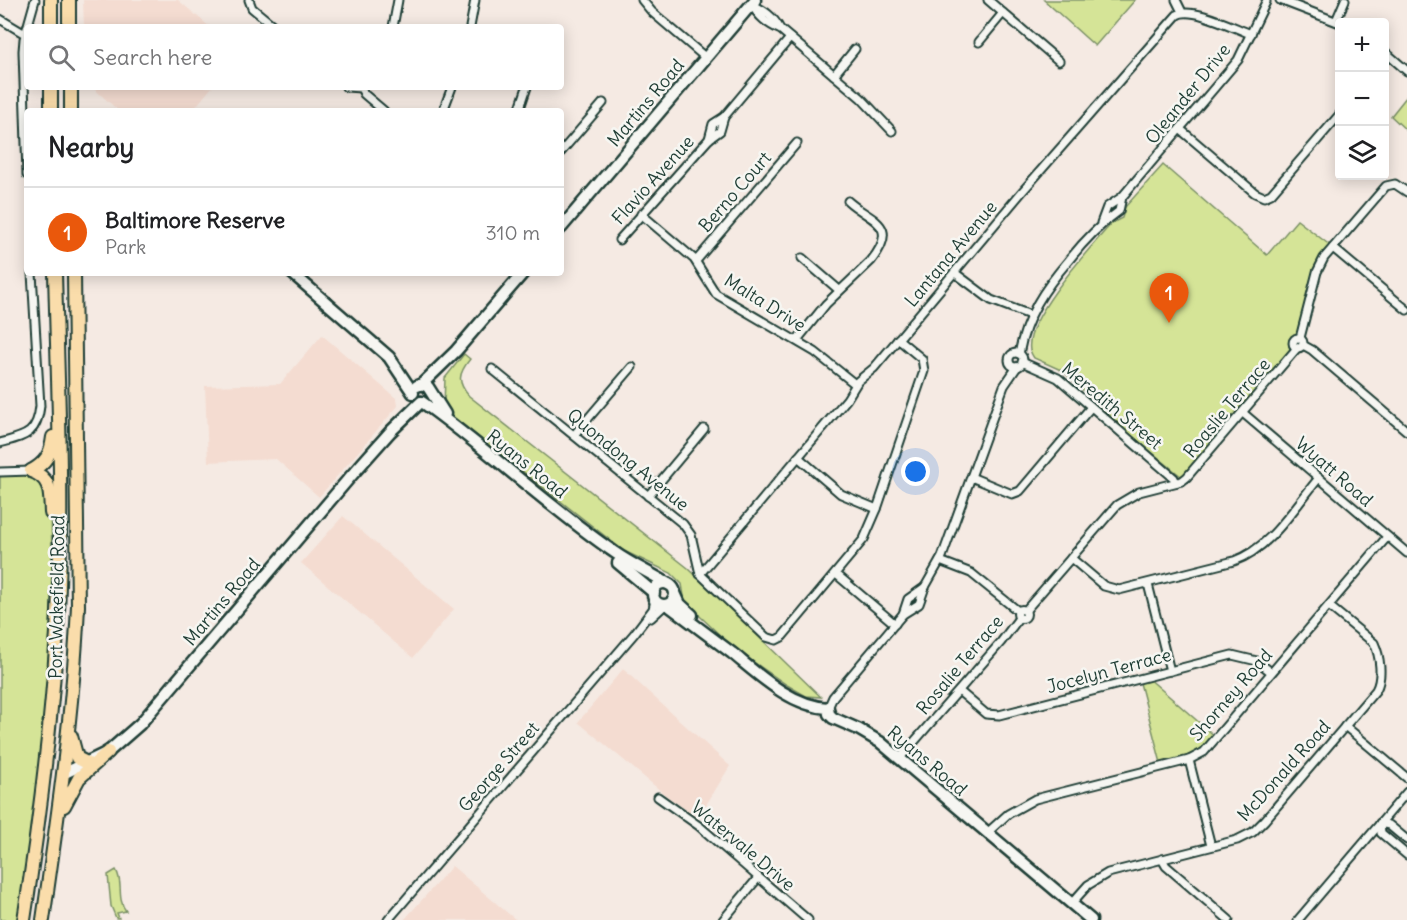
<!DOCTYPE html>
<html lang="en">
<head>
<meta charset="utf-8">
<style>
  body { margin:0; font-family:Delius,sans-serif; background:#f2f2f2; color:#202124 }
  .controls { position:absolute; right:18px; top:18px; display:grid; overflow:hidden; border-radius:6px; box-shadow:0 3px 15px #0003 }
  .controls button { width:54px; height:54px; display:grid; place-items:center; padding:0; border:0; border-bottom:2px solid #e0e0e0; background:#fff; color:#202124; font:30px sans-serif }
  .you { position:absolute; left:916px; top:472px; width:21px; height:21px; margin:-15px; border:4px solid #fff; border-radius:50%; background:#1a73e8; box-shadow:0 0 0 9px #1a73e833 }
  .badge { display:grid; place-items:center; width:39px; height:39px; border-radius:50%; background:#ea580c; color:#fff; font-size:20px; font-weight:700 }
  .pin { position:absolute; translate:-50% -50px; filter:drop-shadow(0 2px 3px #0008) }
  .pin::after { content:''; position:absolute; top:32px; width:21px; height:18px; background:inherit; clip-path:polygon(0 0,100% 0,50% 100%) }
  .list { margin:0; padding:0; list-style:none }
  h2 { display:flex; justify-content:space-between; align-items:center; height:78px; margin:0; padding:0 24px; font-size:26px }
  h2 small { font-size:20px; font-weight:400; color:#757577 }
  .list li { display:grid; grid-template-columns:39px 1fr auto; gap:18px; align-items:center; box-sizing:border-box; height:90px; padding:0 24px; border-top:2px solid #e0e0e0 }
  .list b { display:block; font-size:22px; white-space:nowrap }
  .list p { margin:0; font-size:20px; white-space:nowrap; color:#757577 }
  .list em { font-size:20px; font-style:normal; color:#757577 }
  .icon { flex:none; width:33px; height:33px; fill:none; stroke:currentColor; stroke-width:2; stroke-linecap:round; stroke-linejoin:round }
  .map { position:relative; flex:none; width:1407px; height:920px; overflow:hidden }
  .search { position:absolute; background:#fff; box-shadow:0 3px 15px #0003; left:24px; top:24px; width:540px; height:66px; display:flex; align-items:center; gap:15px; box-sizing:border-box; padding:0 21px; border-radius:6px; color:#757577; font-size:22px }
  .panel { position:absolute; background:#fff; box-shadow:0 3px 15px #0003; left:24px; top:108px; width:540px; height:168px; border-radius:6px }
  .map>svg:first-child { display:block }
</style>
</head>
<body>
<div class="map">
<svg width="1407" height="920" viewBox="0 0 1407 920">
  <rect width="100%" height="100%" fill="#f5eae3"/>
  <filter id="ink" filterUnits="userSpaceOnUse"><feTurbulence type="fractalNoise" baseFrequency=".0167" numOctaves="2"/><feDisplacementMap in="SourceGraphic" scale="12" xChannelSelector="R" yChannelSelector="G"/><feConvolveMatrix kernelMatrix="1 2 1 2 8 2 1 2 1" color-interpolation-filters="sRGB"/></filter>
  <g filter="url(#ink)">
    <!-- built -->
    <g fill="#f4dcd1">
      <polygon points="83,0 178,0 210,27 84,27"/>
      <polygon points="92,87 212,87 192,111 119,111"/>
      <polygon points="322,335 397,399 398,406 319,497 276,459 208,462 205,386 280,384"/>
      <polygon points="343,516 454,609 413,658 301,563"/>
      <polygon points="623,669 730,766 698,818 668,797 578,722"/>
      <polygon points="452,866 516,920 404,920"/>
    </g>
    <!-- green -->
    <g fill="#d5e497" stroke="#7a9066" stroke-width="1.5">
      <polygon points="1044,0 1135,0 1095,46"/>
      <polygon points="1407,96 1407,131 1391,116"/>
      <path d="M1163,165l104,90 30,-35 34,26 -9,11 -24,77 -6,7 -1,9 -109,127 -56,-46 -63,-60 -29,-13c-2,-3 -3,-5 -4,-8 -6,-31 62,-104 82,-127l10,-5 3,-11z"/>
      <path d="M464,354l6,5c-12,15 -13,23 -1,37l219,172 133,129 -15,-1 -19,-11 -32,-22 -31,-24 -39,-37 -3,-18 -11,-11 -47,-22 -172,-135 -8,-10 1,-28z"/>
      <polygon points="0,472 35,472 51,499 52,568 49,673 24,920 0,920"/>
      <polygon points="1147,677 1217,738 1204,752 1162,767 1139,679"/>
      <path d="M116,870c8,13 0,28 10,41l-9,2 2,5h-3l-5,-12 -3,-31z"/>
    </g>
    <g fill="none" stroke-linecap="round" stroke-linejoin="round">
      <defs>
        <g id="street">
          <polyline points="249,0 252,8 275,27"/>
          <polyline points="642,0 652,12 706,58"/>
          <polyline points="988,0 1059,61"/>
          <polyline points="1176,0 1182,12"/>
          <polyline points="1280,0 1340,23"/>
          <path d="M751,4c8,13 16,20 30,26l80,68 31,33"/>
          <path d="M751,4c14,7 22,12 29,25"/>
          <polyline points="0,19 25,34"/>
          <polyline points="1336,21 1345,0"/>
          <polyline points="393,27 398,0"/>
          <polyline points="470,27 475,0"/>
          <polyline points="979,42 1003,13"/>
          <polyline points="1384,51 1407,71"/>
          <polyline points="834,75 855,49"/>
          <polyline points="346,87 361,88"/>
          <polyline points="361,88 364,94 384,111"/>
          <polyline points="443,111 452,87"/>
          <polyline points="519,111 527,87"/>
          <polyline points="1180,129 1255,193 1264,197 1271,194 1340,114"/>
          <polyline points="709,139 713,124 724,117 790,38"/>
          <polyline points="561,152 603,103"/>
          <polyline points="27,175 23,51 24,39 35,0"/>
          <polyline points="641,214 694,259 716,294 815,352 855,384"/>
          <polyline points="1101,223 1107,207 1122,197 1238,60 1266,2"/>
          <polyline points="619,240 709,139 720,131 724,117"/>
          <polyline points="1333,248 1407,310"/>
          <polyline points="802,258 839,290"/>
          <polyline points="696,261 797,143"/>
          <polyline points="955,273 991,300 1030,315"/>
          <polyline points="1300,338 1317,272 1324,258 1386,186 1395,184 1407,192"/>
          <circle cx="1298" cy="343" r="5"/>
          <path d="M797,340l29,-36 45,-43c30,-38 -1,-40 -23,-60"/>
          <polyline points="1303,345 1312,350 1407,431"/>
          <circle cx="1016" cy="360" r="7"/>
          <path d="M1019,354c7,-38 25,-65 50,-94 15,-19 30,-35 50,-49l3,-14"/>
          <polyline points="1022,362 1058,378 1174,478 1176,482"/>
          <polyline points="492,369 683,524 691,535 700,574 766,637 776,640 782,637 864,539 877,509 924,371 922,359 898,339"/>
          <polyline points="1243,413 1407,553"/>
          <polyline points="574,435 632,367"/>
          <path d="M0,443c25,-7 37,-8 40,-37l-8,-133"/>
          <polyline points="798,457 841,494 877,509"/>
          <polyline points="0,472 31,471"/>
          <polyline points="971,477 1012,494 1020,491 1091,407"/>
          <polyline points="648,496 704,429"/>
          <path d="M1071,558l33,28 15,4 115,-29c36,-12 61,-55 85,-83"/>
          <polyline points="940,561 971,573 1018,611"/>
          <path d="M700,574l147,-175 11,-18 16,-13 147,-175 156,-178c15,-9 57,13 74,19"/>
          <polyline points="836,574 895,624"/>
          <polyline points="1148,584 1170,671"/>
          <circle cx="1022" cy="614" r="4.5"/>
          <polyline points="1025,611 1117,505 1139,492 1182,481 1187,477 1297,348"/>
          <polyline points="903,614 908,599 925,587"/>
          <polyline points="651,618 665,605"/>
          <polyline points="959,691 986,714 999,715 1232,655 1257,661 1271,672"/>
          <polyline points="828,708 833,697 903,614 919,604 925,587 942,557 1004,386 1017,367"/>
          <polyline points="1345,726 1407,778"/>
          <polyline points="900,758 1001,642 1019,618"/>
          <polyline points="1189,760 1211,846"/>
          <polyline points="658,797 699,826 808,920"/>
          <polyline points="987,833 1008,814 1035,799 1189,760 1204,752 1387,537"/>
          <polyline points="1407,840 1389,825 1380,823 1381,833 1407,855"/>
          <polyline points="1162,859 1166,866 1229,920"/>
          <path d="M1071,904l17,-19 20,-12 129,-33 16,-8 12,-12 111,-130c7,-13 4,-34 -2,-47l-45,-37"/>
          <polyline points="388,920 634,634 653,609 655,600"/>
          <polyline points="723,920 758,878"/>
          <polyline points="1298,920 1407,792"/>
        </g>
        <g id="secondary">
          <polyline points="561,228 755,0"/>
          <polyline points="292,273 389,357 413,393"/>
          <polyline points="422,384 456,351 523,273"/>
          <polyline points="417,386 422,384 428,387 445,414"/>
          <path d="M422,402c66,47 125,104 192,150 18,13 37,21 56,33"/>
          <polyline points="618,563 654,593"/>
          <circle cx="664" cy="594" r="11"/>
          <polyline points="675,593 680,604 692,615"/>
          <path d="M668,605c21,16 43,32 64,48 27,22 59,53 96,55l1,6 4,4 25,11 22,13 211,178"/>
          <polyline points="63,774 108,752 140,724 351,476 390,432 421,402"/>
        </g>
        <g id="highway">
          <polyline points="51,0 51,27"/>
          <polyline points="69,0 69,27"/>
          <polyline points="51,87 51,111"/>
          <polyline points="71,87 71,111"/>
          <path d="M31,471c21,7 19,23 20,42"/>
          <path d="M31,471c15,-8 20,-17 22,-34"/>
          <polyline points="71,736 77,758 87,763"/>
          <polyline points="64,806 79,778 108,752"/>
          <path d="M24,920c15,-96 27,-192 33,-288 7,-120 1,-240 -2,-359"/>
          <path d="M43,920c15,-104 30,-209 35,-314l-4,-333"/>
        </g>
      </defs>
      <!-- street casing -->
      <use href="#street" stroke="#1f3d34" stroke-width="11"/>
      <!-- secondary casing -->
      <use href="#secondary" stroke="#1f3d34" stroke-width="15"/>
      <!-- highway casing -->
      <use href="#highway" stroke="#1f3d34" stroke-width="16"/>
      <!-- street -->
      <use href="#street" stroke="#f6f6f2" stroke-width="7"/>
      <!-- secondary -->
      <use href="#secondary" stroke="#f6f6f2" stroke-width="10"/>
      <!-- highway -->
      <use href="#highway" stroke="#faddab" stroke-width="12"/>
    </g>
  </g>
  <g text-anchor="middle" stroke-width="5" stroke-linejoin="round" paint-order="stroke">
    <!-- street labels -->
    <g font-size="18" fill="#1f3d34" stroke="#f6f6f2">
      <text transform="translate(1188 94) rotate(-51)" y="6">Oleander Drive</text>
      <text transform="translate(646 103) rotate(-50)" y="6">Martins Road</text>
      <text transform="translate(653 180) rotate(-48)" y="6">Flavio Avenue</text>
      <text transform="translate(735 192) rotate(-49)" y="6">Berno Court</text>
      <text transform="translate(951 254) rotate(-50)" y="6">Lantana Avenue</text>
      <text transform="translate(765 303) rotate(32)" y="6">Malta Drive</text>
      <text transform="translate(1112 406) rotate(40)" y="6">Meredith Street</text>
      <text transform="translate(1227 408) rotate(-50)" y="6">Roaslie Terrace</text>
      <text transform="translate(628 460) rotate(39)" y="6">Quondong Avenue</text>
      <text transform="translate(527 464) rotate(39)" y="6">Ryans Road</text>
      <text transform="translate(1334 472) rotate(41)" y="6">Wyatt Road</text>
      <text transform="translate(57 597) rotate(-89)" y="6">Port Wakefield Road</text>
      <text transform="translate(222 602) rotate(-50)" y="6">Martins Road</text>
      <text transform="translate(960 665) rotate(-50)" y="6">Rosalie Terrace</text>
      <text transform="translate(1109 671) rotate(-15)" y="6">Jocelyn Terrace</text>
      <text transform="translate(1231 695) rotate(-49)" y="6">Shorney Road</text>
      <text transform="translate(927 761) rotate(40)" y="6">Ryans Road</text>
      <text transform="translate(499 767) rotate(-49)" y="6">George Street</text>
      <text transform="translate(1284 771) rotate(-48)" y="6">McDonald Road</text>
      <text transform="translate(743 846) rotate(40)" y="6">Watervale Drive</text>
    </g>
  </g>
</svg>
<div class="controls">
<button>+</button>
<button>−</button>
<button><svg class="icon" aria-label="layers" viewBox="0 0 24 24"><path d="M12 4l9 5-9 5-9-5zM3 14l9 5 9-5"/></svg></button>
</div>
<div class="you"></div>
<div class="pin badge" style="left:1169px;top:323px">1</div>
<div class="search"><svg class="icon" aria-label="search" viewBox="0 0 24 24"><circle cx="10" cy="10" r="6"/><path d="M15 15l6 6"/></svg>Search here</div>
<section class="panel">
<h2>Nearby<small></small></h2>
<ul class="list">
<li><span class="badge">1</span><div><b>Baltimore Reserve</b><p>Park</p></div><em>310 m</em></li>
</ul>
</section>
</div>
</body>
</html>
